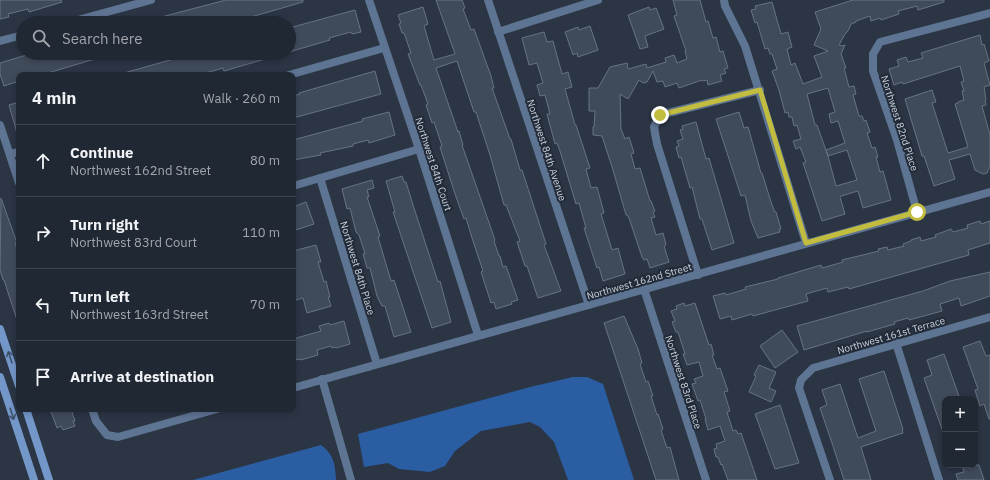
<!DOCTYPE html>
<html lang="en">
<head>
<meta charset="utf-8">
<style>
  body { margin:0; font-family:"IBM Plex Sans",sans-serif; background:#2d343f; color:#f1f3f6 }
  .controls { position:absolute; right:12px; bottom:12px; display:grid; overflow:hidden; border-radius:8px; box-shadow:0 2px 6px #0003 }
  .controls button { width:36px; height:36px; display:grid; place-items:center; padding:0; border:0; border-bottom:1px solid #3d444e; background:#202833; color:#f1f3f6; font:20px sans-serif }
  .stop { position:absolute; width:12px; height:12px; margin:-9px; border:3px solid #c2bd3f; border-radius:50%; background:#fff }
  .stop.end { background:#c2bd3f; border-color:#fff; box-shadow:0 1px 4px #0008 }
  .list { margin:0; padding:0; list-style:none }
  h2 { display:flex; justify-content:space-between; align-items:center; height:52px; margin:0; padding:0 16px; font-size:17px }
  h2 small { font-size:13px; font-weight:400; color:#a2a6ac }
  .list li { display:grid; grid-template-columns:26px 1fr auto; gap:12px; align-items:center; box-sizing:border-box; height:72px; padding:0 16px; border-top:1px solid #3d444e }
  .list b { display:block; font-size:15px; white-space:nowrap }
  .list p { margin:0; font-size:13px; white-space:nowrap; color:#a2a6ac }
  .list em { font-size:13px; font-style:normal; color:#a2a6ac }
  .icon { flex:none; width:22px; height:22px; fill:none; stroke:currentColor; stroke-width:2; stroke-linecap:round; stroke-linejoin:round }
  .map { position:relative; flex:none; width:990px; height:480px; overflow:hidden }
  .search { position:absolute; background:#202833; box-shadow:0 2px 6px #0003; left:16px; top:16px; width:280px; height:44px; display:flex; align-items:center; gap:10px; box-sizing:border-box; padding:0 14px; border-radius:22px; color:#a2a6ac; font-size:15px }
  .panel { position:absolute; background:#202833; box-shadow:0 2px 6px #0003; left:16px; top:72px; width:280px; height:340px; border-radius:8px }
  .map>svg:first-child { display:block }
</style>
</head>
<body>
<div class="map">
<svg width="990" height="480" viewBox="0 0 990 480">
  <rect width="100%" height="100%" fill="#2b3544"/>
  <!-- water -->
  <g fill="#2b5da2">
    <polygon points="573,377 587,377 603,384 634,480 568,480 554,442 540,427 530,422 481,431 455,451 445,466 430,472 399,469 388,463 364,467 358,434 530,387"/>
    <path d="M321,445c13,10 14,19 15,35h-143z"/>
  </g>
  <!-- building -->
  <g fill="#404b5a" stroke="#677283" fill-rule="evenodd">
    <polygon points="0,0 61,0 62,2 29,12 28,9 8,14 9,17 0,19"/>
    <polygon points="226,0 303,0 303,2 230,23 151,23 150,20"/>
    <polygon points="436,0 462,0 465,8 463,9 471,30 474,29 491,76 494,88 492,88 510,139 511,139 520,170 522,170 546,244 544,245 561,291 538,298 527,266 525,266 517,242 520,241 506,205 504,205 490,155 476,112 474,112 457,61 436,68 458,132 459,131 463,145 462,145 495,240 494,241 499,256 500,256 503,267 506,266 518,300 511,302 512,304 496,309 494,302 491,303 481,272 483,271 472,238 466,218 464,219 455,194 440,147 442,146 434,122 432,123 426,105 428,104 421,85 420,85 408,54 411,53 404,33 402,33 399,24 401,23 398,15 423,7 428,24 424,26 434,60 455,54"/>
    <polygon points="673,0 700,0 706,22 708,21 713,38 716,37 720,52 723,51 728,68 724,69 726,73 720,75 722,81 708,85 707,80 703,81 702,80 679,88 677,83 665,87 663,81 657,82 653,71 647,82 643,83 639,80 628,99 620,94 621,129 625,139 629,137 634,153 631,154 635,169 640,168 650,201 651,201 655,211 653,212 655,217 651,218 656,235 663,233 666,245 664,246 669,262 650,268 647,259 644,260 642,257 629,218 627,215 626,215 613,170 602,136 593,135 593,127 594,127 595,111 589,111 589,88 598,88 610,67 627,63 628,69 646,64 647,68 666,62 665,58 674,55 677,63 687,59 685,51 686,51 674,16 677,15"/>
    <path d="M853,0h91v2l-26,8 -1,-4 -19,5 1,3 -18,6 -1,-2 -9,3 -1,-5 -14,5v1l-5,2 -3,7 -3,3 -6,11 3,1 3,-1 -4,9 5,14h-2l5,19 5,-1 2,8 -3,1 6,21h3l2,5 2,-1 4,12 -3,1 5,15 3,-1 3,10h-2l4,15 3,-1 8,29 -28,8 -5,-17 -17,5 -1,1 5,17 -23,7 -15,-46 -4,-12 3,-1 -6,-15 -4,2 -3,-8 8,-2 -4,-14 -3,1 -2,-9h-3l-1,-5 -3,1 -6,-23 -7,-19 5,-2 -5,-15h-2l-2,-6 -3,1 -8,-27 -2,1 -4,-13 5,-1 -1,-3 17,-4 9,32 7,-2 4,15 -5,2 4,16 4,-2 8,21 19,-7 -8,-21 14,-5 -14,-6 7,-16 -6,-17zM828,88l7,24 -6,2 2,9 7,-2 7,22 -19,7 2,6 19,-6 10,30 -21,6 -8,-30 -11,-31h-2l-8,-31z"/>
    <polygon points="649,7 650,10 656,8 664,29 645,36 648,47 640,49 628,15"/>
    <polygon points="355,10 361,32 352,34 351,32 329,38 330,40 289,52 289,28"/>
    <polygon points="590,26 598,50 578,57 577,53 573,55 565,32 578,27 579,30"/>
    <polygon points="544,32 547,42 553,41 562,74 568,72 572,87 565,89 575,125 576,125 590,168 586,169 591,188 597,187 604,213 601,214 612,250 618,248 625,274 603,281 599,267 597,268 584,228 586,228 579,203 576,204 560,151 557,143 555,144 547,114 550,114 545,95 540,96 537,85 543,83 537,63 529,65 522,38"/>
    <polygon points="980,35 982,45 984,44 989,61 984,63 990,85 984,87 986,100 985,101 986,105 982,106 990,135 990,166 987,173 983,174 975,170 970,154 949,160 955,179 934,186 924,156 922,156 905,99 932,90 936,102 932,103 948,153 968,147 955,104 958,103 958,102 964,100 962,91 964,91 961,82 964,81 960,66 903,84 902,82 894,85 889,69 899,66 897,60 906,57 908,62 923,58 921,53"/>
    <polygon points="33,53 93,53 95,59 41,75 19,75 19,81 4,86 0,74 0,63"/>
    <polygon points="195,53 278,53 279,55 224,71 223,68 199,75 124,75 124,73"/>
    <polygon points="375,71 381,94 293,118 293,96 300,94 299,93"/>
    <polygon points="19,102 19,133 17,133 9,105"/>
    <polygon points="389,112 395,135 369,143 368,140 353,144 353,146 320,153 321,155 293,160 293,140 363,121 362,119"/>
    <polygon points="739,112 744,128 748,127 761,173 762,173 772,205 775,212 776,212 781,229 779,229 780,232 758,238 751,221 745,195 741,196 716,119"/>
    <polygon points="696,122 706,159 709,158 734,243 712,250 702,219 700,219 692,187 690,188 681,157 679,158 676,147 679,146 677,141 683,139 680,130 683,129 682,126"/>
    <polygon points="402,176 404,182 406,182 413,205 438,282 440,281 451,322 432,328 393,212 395,212 386,181"/>
    <polygon points="372,180 374,188 367,190 369,197 367,197 380,236 378,237 391,281 394,280 411,332 394,337 385,306 382,306 377,296 370,268 367,268 363,254 365,254 359,235 356,232 350,208 347,209 342,189"/>
    <polygon points="1,198 17,243 15,243 19,255 19,319 17,320 4,280 3,280 0,270"/>
    <polygon points="306,202 314,224 293,231 293,207"/>
    <polygon points="980,221 981,224 990,221 990,243 968,250 969,255 849,289 848,287 828,292 827,288 806,294 808,301 753,316 752,314 732,320 731,316 720,319 713,296 725,293 726,295 746,289 745,287 778,279 778,278 821,265 822,268 843,262 842,260 879,251 878,249 887,247 888,250 904,246 903,244 911,241 911,240 920,237 921,241 936,237 935,235 951,229 953,232 968,228 967,225"/>
    <polygon points="316,245 321,262 318,262 324,282 326,281 330,297 328,297 331,306 307,313 303,298 293,301 293,251"/>
    <polygon points="990,272 990,296 961,306 959,298 940,304 942,311 909,320 908,318 894,322 895,324 867,332 867,331 804,350 797,326 923,291 950,281"/>
    <polygon points="684,303 685,306 695,303 709,345 711,344 714,355 712,355 717,369 720,368 728,391 724,392 730,411 727,412 733,431 736,430 738,434 741,433 757,480 728,480 722,464 721,465 718,457 716,457 714,449 717,448 716,444 725,441 720,426 708,430 705,419 706,419 700,400 698,401 692,384 696,383 694,379 703,376 699,362 687,365 683,354 685,354 678,332 676,332 672,322 675,321 671,311 677,309 676,306"/>
    <polygon points="624,316 638,349 642,363 640,364 646,382 648,381 653,396 651,396 657,415 658,414 663,429 661,430 667,448 670,447 679,480 656,480 604,323"/>
    <polygon points="344,321 350,344 336,348 335,347 332,348 331,346 317,350 318,355 304,359 300,360 300,359 295,360 293,355 293,339 321,331 319,326 329,323 330,325"/>
    <polygon points="782,330 798,352 775,368 760,346"/>
    <polygon points="980,341 986,356 990,355 990,419 989,419 984,404 980,406 975,390 978,389 963,347"/>
    <polygon points="944,354 960,399 945,399 945,434 944,435 924,378 932,375 927,360"/>
    <polygon points="759,365 776,372 769,388 776,391 771,402 749,392 756,376 754,375"/>
    <polygon points="884,371 903,429 902,430 903,433 861,447 871,480 844,480 832,443 820,408 827,405 822,390 840,384 858,438 876,431 859,379"/>
    <polygon points="780,405 799,463 775,469 755,414"/>
    <polygon points="50,409 71,409 75,421 73,421 75,426 63,430 61,426 57,428"/>
    <polygon points="962,465 979,465 984,480 958,480 956,474 964,472"/>
  </g>
  <g fill="none" stroke-linecap="round" stroke-linejoin="round">
    <!-- street -->
    <g stroke="#5e7493" stroke-width="8">
      <polyline points="369,0 419,149 478,335"/>
      <polyline points="488,0 589,305"/>
      <polyline points="724,0 725,6 745,46 806,243"/>
      <polyline points="67,23 151,0"/>
      <polyline points="498,32 598,0"/>
      <polyline points="0,41 23,35"/>
      <polyline points="289,75 384,48"/>
      <polyline points="0,125 19,183"/>
      <polyline points="10,154 19,152"/>
      <polyline points="320,178 377,364"/>
      <polyline points="293,186 419,149"/>
      <polyline points="917,212 897,140 873,71 873,54 880,42 990,13"/>
      <polyline points="698,275 657,144 654,127 660,115 760,90"/>
      <polyline points="644,289 706,480"/>
      <polyline points="896,343 939,480"/>
      <polyline points="322,379 351,480"/>
      <polyline points="293,388 990,192"/>
      <polyline points="92,409 96,421 107,435 118,437 217,409"/>
      <polyline points="830,480 799,388 801,380 813,368 990,317"/>
    </g>
    <!-- secondary -->
    <g stroke="#7497c9" stroke-width="8">
      <polyline points="0,329 19,386"/>
      <polyline points="0,377 34,480"/>
      <polyline points="26,409 49,480"/>
    </g>
  </g>
  <!-- one-way arrows -->
  <defs><path id="oneway-shaft" d="M-6 0H5M1.5-3L5.5 0L1.5 3" fill="none" stroke-width="1.6" stroke-linecap="round" stroke-linejoin="round"/></defs>
  <g stroke="#3e516b">
    <use href="#oneway-shaft" transform="translate(10 357) rotate(-108)"/>
    <use href="#oneway-shaft" transform="translate(12 414) rotate(72)"/>
  </g>
  <g fill="none" stroke-linecap="round" stroke-linejoin="round">
    <!-- route -->
    <polyline stroke="#c2bd3f" stroke-width="5" points="660,115 760,90 806,243 917,212"/>
  </g>
  <g text-anchor="middle" stroke-width="4" stroke-linejoin="round" paint-order="stroke">
    <!-- street labels -->
    <g font-size="10" fill="#cbd2db" stroke="#212b39">
      <text transform="translate(900 123) rotate(72)" y="4">Northwest 82nd Place</text>
      <text transform="translate(547 150) rotate(72)" y="4">Northwest 84th Avenue</text>
      <text transform="translate(434 164) rotate(72)" y="4">Northwest 84th Court</text>
      <text transform="translate(358 268) rotate(73)" y="4">Northwest 84th Place</text>
      <text transform="translate(639 281) rotate(-16)" y="4">Northwest 162nd Street</text>
      <text transform="translate(891 335) rotate(-16)" y="4">Northwest 161st Terrace</text>
      <text transform="translate(684 382) rotate(72)" y="4">Northwest 83rd Place</text>
    </g>
  </g>
</svg>
<div class="controls">
<button>+</button>
<button>−</button>
</div>
<div class="stop" style="left:917px;top:212px"></div>
<div class="stop end" style="left:660px;top:115px"></div>
<div class="search"><svg class="icon" aria-label="search" viewBox="0 0 24 24"><circle cx="10" cy="10" r="6"/><path d="M15 15l6 6"/></svg>Search here</div>
<section class="panel">
<h2>4 min<small>Walk · 260 m</small></h2>
<ul class="list">
<li><svg class="icon" aria-label="ahead" viewBox="0 0 24 24"><path d="M12 20V5M6 11l6-6 6 6"/></svg><div><b>Continue</b><p>Northwest 162nd Street</p></div><em>80 m</em></li>
<li><svg class="icon" aria-label="right" viewBox="0 0 24 24"><path d="M7 20v-9h11M14 6l5 5-5 5"/></svg><div><b>Turn right</b><p>Northwest 83rd Court</p></div><em>110 m</em></li>
<li><svg class="icon" aria-label="left" viewBox="0 0 24 24"><path d="M17 20v-9H6M10 6l-5 5 5 5"/></svg><div><b>Turn left</b><p>Northwest 163rd Street</p></div><em>70 m</em></li>
<li><svg class="icon" aria-label="arrive" viewBox="0 0 24 24"><path d="M6 21V4h12l-3 4 3 4H6"/></svg><div><b>Arrive at destination</b></div></li>
</ul>
</section>
</div>
</body>
</html>
